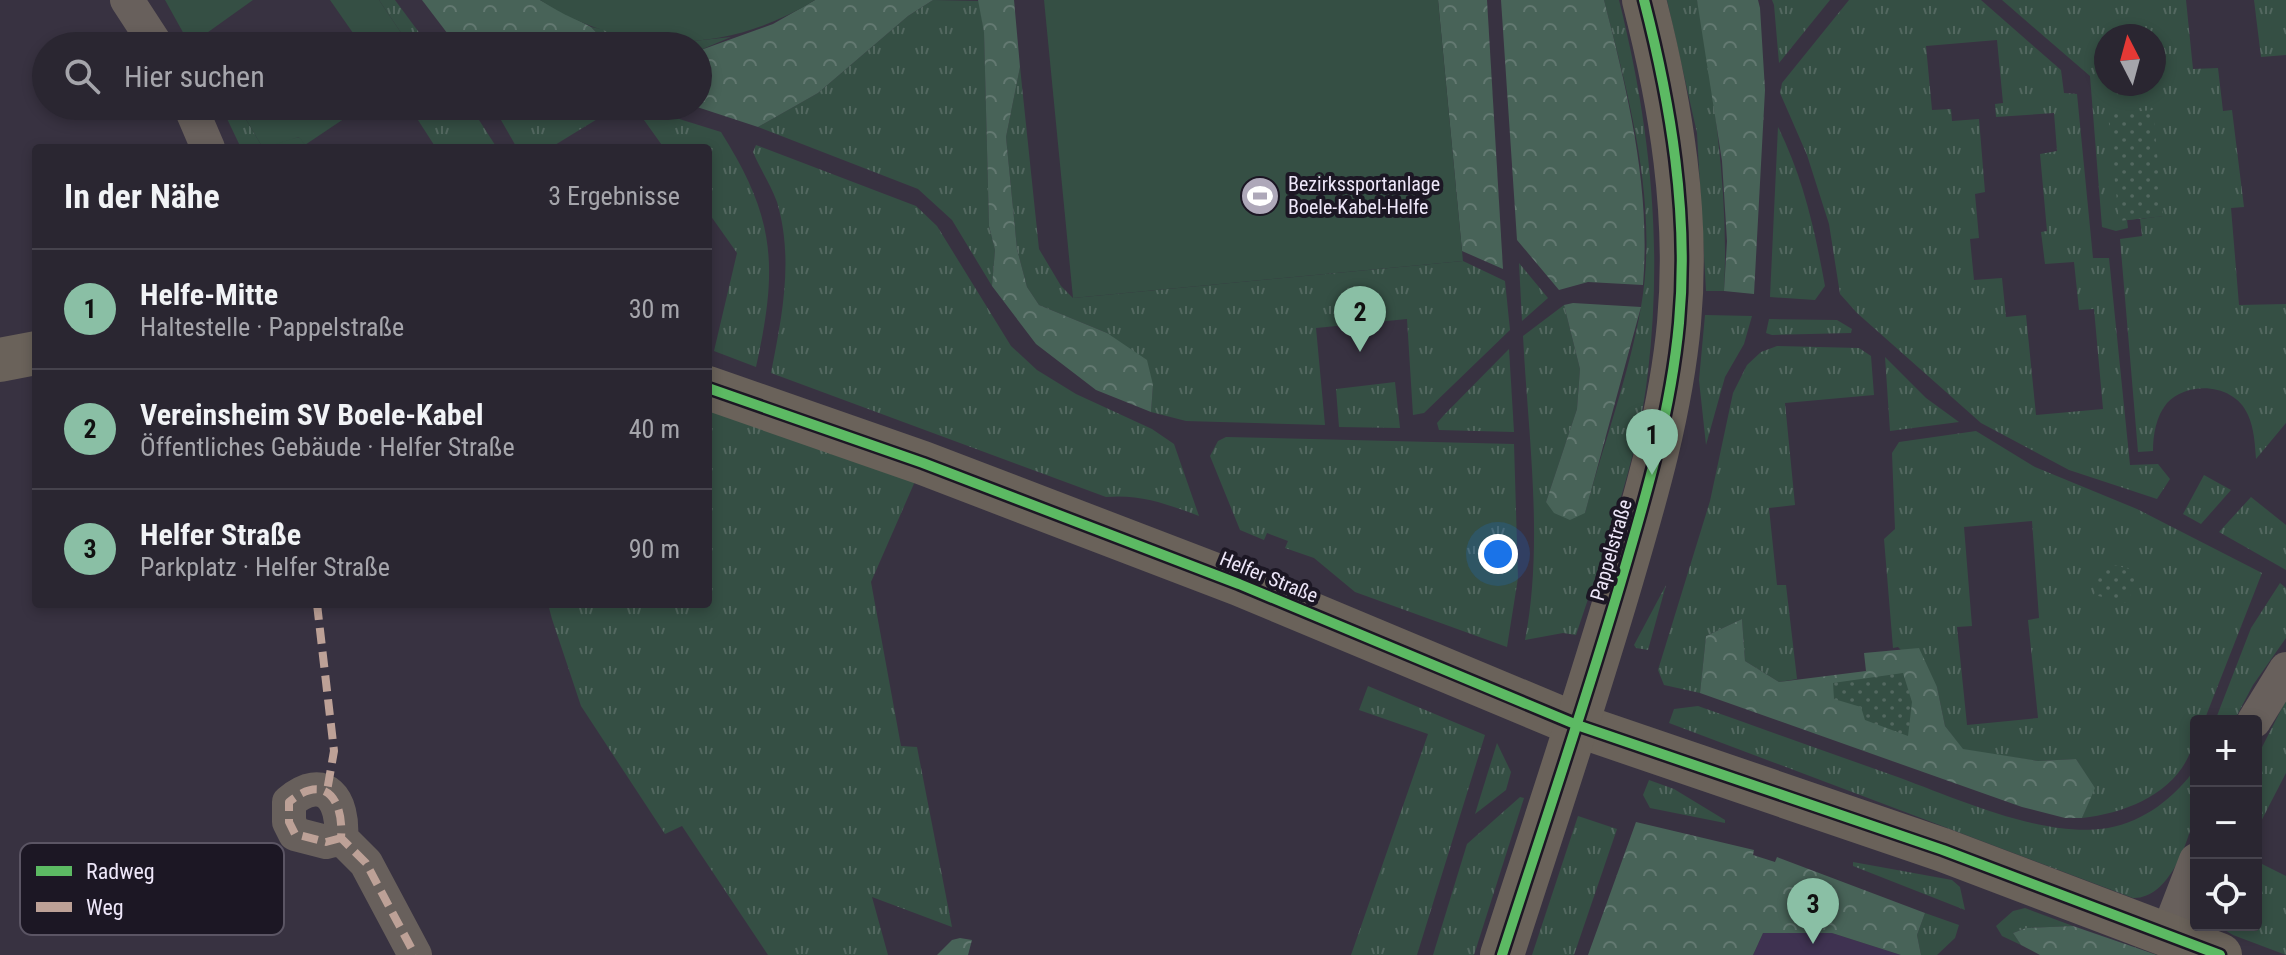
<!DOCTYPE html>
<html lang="de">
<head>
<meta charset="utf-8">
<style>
  body { margin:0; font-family:"Roboto Condensed",sans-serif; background:#322e39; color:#f1f3f6 }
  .controls { position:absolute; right:24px; bottom:24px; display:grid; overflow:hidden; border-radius:8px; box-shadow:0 4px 12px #0003 }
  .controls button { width:72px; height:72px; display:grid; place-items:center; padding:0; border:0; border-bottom:2px solid #46434d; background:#2a2631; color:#f1f3f6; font:40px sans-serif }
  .compass { position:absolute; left:2094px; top:24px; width:72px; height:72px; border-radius:50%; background:#2a2631; box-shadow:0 4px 12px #0003; rotate:354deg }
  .you { position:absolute; left:1498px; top:554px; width:28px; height:28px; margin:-20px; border:6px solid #fff; border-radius:50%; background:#1a73e8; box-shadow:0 0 0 12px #1a73e833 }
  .badge { display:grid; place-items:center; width:52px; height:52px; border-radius:50%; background:#8abfa5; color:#111; font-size:26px; font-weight:700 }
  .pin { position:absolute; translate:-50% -66px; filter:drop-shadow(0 2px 4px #0008) }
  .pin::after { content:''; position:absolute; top:42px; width:28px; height:24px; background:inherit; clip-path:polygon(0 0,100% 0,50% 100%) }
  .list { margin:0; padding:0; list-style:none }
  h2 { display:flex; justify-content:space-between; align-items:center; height:104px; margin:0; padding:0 32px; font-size:34px }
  h2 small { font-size:26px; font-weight:400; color:#a5a5ab }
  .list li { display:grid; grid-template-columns:52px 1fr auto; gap:24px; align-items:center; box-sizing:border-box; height:120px; padding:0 32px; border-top:2px solid #46434d }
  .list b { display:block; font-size:30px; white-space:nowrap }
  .list p { margin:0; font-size:26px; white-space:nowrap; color:#a5a5ab }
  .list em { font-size:26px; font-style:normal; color:#a5a5ab }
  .icon { flex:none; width:44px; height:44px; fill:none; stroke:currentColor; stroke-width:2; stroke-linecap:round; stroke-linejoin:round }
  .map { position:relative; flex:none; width:2286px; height:955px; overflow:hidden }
  .search { position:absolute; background:#2a2631; box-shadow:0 4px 12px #0003; left:32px; top:32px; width:680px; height:88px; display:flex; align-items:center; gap:20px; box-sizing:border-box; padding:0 28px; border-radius:44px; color:#a5a5ab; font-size:30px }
  .panel { position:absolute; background:#2a2631; box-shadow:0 4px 12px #0003; left:32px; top:144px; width:680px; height:464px; border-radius:8px }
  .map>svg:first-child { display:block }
</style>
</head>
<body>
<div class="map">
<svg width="2286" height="955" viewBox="0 0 2286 955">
  <defs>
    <pattern id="grass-tufts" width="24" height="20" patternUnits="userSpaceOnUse" patternTransform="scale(2)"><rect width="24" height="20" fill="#354f44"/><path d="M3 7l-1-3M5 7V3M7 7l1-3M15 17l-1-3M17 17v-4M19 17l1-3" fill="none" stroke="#536860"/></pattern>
    <pattern id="forest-crowns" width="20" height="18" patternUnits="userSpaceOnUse" patternTransform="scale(2)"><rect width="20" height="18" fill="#486358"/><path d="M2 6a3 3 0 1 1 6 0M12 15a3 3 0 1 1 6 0" fill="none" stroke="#637971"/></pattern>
    <pattern id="park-dots" width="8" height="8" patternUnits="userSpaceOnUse" patternTransform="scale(2)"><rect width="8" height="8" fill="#354f44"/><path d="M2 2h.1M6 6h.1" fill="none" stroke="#536860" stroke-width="1.8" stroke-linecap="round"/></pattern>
  </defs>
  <rect width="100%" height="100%" fill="#383241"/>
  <!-- built -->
  <polygon fill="#3f3251" points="1763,933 1832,933 1901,955 1753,955"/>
  <!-- grass -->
  <g fill="url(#grass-tufts)" fill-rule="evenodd">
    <polygon points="379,0 395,0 429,46 410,46"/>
    <polygon points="933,0 979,1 984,31 989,226 995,250 992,286 952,220 918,189 758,127 818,93 908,16"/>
    <path d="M1604,0h15c31,124 44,244 29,372 -10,89 -44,178 -72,263l-13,-2 -38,7c19,-98 3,-205 -2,-304l41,-31 16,64 -3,40 -31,93 39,11c18,-67 44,-138 56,-206 18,-102 -12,-209 -37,-307z"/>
    <path d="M1667,0h30l5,19c13,91 27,180 22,272h-18l-9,-158z"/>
    <polygon points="1772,0 1830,0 1779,63 1774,5"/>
    <path d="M1849,0h132l80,70 3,23 13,1 16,164h16l21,207 28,-1 12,15 -13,20 -88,-29 -88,-47 -124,-110 -17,-19 -11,-70 -22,-69 -27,-62 2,-10zM1997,40l6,63 -8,1 1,13 58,-4 3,38 -17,3 7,77 -6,1 4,32 29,-2 5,48 15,-1 9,100 -67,6 -10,-100 -20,2 -4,-39 -28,2 -4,-41 9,-1 -4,-44 10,-2 -6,-73 -27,2 -1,-12 -19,1 -6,-64z"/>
    <path d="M2002,0h184l7,69 25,-1 5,43 9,-1 12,97 -13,1 8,97 47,-1v119l-30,36c-1,-15 -2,-31 -8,-44 -13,-31 -59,-35 -81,-12 -11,13 -14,32 -14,48l-15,1 -18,-213 22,-3 -2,-17 23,-3 -44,5 8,-1 1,8 -12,3 -14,-4 -12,-151zM2106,36h48v48h-48z"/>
    <polygon points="2254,0 2286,0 2286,55 2261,57"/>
    <polygon points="591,27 674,43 731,37 698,51 698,46 609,46"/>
    <polygon points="1020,67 1039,249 1061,286 1073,298 1463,261 1505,281 1510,330 1424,413 1413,415 1407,319 1316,328 1325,425 1186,421 1151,412 1153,385 1107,333 1039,305 1027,287 1017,249 1006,137"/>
    <polygon points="221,106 238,106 263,148 241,148"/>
    <polygon points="409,106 470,106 497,148 465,148 462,144 456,148 436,148"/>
    <polygon points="493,106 612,106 612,110 550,148 517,148"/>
    <path d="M644,108l77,24c55,87 57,135 35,235l-42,-16 23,-98 -29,-41v-64h-44l-25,-35z"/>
    <path d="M1778,127c25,50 37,104 47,159l-10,14 -45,-3z"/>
    <polygon points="300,137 305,145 301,148 268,148 275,142"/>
    <path d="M756,145l160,61 21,20 74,120 26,24 39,24 76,35 22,15 25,72c-32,-12 -59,-22 -93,-19l-335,-124c11,-56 23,-114 6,-171 -6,-17 -17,-33 -24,-50z"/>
    <polygon points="1519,263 1548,298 1522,321"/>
    <polygon points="1705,315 1752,316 1744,344 1725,377 1706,445 1699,380"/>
    <polygon points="1769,319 1837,320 1852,329 1851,333 1772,335 1766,333"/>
    <polygon points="1777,346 1859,348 1871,356 1874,395 1785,403 1795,505 1769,508 1777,585 1786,585 1797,679 1779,682 1745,661 1742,619 1706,636 1700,693 1664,685 1658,670 1710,501 1733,393 1747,365 1761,352"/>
    <polygon points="1509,349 1514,432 1439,430 1437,423 1444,415"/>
    <polygon points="1885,357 1926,398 1959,422 1890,431"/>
    <polygon points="1395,382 1400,428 1339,427 1336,389"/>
    <polygon points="708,388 923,463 871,582 901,746 917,747 952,927 872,897 888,955 768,955 682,826 665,834 581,706 552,619 548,604 708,604"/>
    <path d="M1976,431l59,36 102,42 125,64 -58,148h-8c0,62 -59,91 -114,97l12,-30 -18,-29 -38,2 -75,-11 -18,-24 -8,-39 -39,-40 -5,1 -9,-109 11,-10 -3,-76 7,-11zM2032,521l7,97 -11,2 10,98 -71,7 -10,-98 15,-1 -8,-99z"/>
    <polygon points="1226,437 1514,444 1518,578 1507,647 1355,592 1314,558 1285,548 1288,541 1267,533 1264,540 1240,530 1210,456 1218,441"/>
    <polygon points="2204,475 2231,490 2201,524 2183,514"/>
    <polygon points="2251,497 2286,525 2286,570 2219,532"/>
    <polygon points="2280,583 2286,588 2286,638 2253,685 2234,721 2215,721 2251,628"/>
    <polygon points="1666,585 1648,650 1636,648 1634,645"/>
    <polygon points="1368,686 1485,735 1417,955 1351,955 1428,734 1359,710"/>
    <polygon points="2286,700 2286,773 2256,831 2256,759"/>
    <path d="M1698,706c65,23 129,46 194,69 62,22 150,64 216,53 37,-7 66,-30 88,-60 0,14 3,31 -1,45 -7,30 -26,86 -62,85l-464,-175 5,-14z"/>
    <polygon points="1497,743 1511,772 1506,790 1475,814"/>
    <polygon points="1649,780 1674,789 1725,820 1725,823 1650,808 1643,795"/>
    <polygon points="1520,797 1524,798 1474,955 1433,955 1467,844"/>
    <polygon points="1578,816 1617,829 1574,955 1532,955"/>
    <polygon points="2256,861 2286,876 2286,955 2233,935 2217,925 2256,925"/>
    <polygon points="1853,862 1952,880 1960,887 1965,910 1853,866"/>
    <polygon points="2025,908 2073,926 2026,928 2013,933 2021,945 2002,936 1996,926 2013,911"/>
    <polygon points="1925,913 1959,925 1955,938 1937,955 1921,955 1917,935"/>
  </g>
  <!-- forest -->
  <g fill="url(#forest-crowns)">
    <polygon points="422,0 540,0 591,27 609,46 457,46"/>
    <polygon points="815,0 933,0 908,16 818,93 758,127 694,106 698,106 698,51 773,24"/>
    <polygon points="978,0 1014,0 1020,67 1006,137 1017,249 1027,287 1039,305 1107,333 1147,360 1153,385 1151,412 1096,390 1036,344 992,286 995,250 989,226 984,32"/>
    <polygon points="1438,0 1487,0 1503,269 1462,251"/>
    <path d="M1501,0h103c24,94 47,187 39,285l-55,-3 -29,8 -42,-50z"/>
    <polygon points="1697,0 1758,0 1760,8 1765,90 1754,294 1724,291 1727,241 1722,161"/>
    <polygon points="1573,303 1641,307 1585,513 1570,520 1554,513 1546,502 1577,409 1580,369 1564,305"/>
    <polygon points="1742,619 1745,661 1779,682 1866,671 1864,653 1919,648 1937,687 1945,726 1963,749 2038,761 2076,759 2095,788 2082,818 2065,818 2022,807 1700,693 1706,636"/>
    <polygon points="1636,822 1754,850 1753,855 1775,862 1777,857 1925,913 1917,935 1921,955 1901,955 1832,933 1763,933 1753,955 1588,955"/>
    <polygon points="2073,926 2157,955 2040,955 2021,945 2013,933 2026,928"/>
    <polygon points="960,938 972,940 968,955 937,955 952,940"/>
  </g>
  <!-- park -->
  <g fill="url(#park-dots)">
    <polygon points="2153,110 2163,216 2119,221 2108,114"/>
    <polygon points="2103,562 2137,571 2128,603 2094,595"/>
    <polygon points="1903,673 1912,702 1908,736 1865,720 1861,707 1834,699 1833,683"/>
  </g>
  <!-- garden -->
  <g fill="#354f44">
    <polygon points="165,0 253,0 190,45"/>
    <polygon points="330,0 379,0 410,46 362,46"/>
    <path d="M540,0h275c-87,54 -188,57 -275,0z"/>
    <polygon points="1044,0 1438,0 1463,261 1073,298"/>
    <polygon points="238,106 363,106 305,145 299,137 263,148"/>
  </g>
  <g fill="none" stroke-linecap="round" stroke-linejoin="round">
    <!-- street -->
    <g stroke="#68605c" stroke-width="34">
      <polyline points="127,0 157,46"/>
      <polyline points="190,106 208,148"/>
      <polyline points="2254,721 2286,669"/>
      <path d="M341,838l-15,4 -31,-8 -6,-12v-20c36,-30 55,-2 52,36l25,25 49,92"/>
      <polyline points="2167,935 2196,860"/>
    </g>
    <!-- secondary -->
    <g stroke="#6a625a" stroke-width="44">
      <polyline points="0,360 36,353"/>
      <polyline points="708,388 923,463 1239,584 1577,725 1943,850 2220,955"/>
      <path d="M1502,955c40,-124 82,-248 119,-374 25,-85 50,-170 58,-258 10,-109 -8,-218 -35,-323"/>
    </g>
    <!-- quiet -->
    <g stroke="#bda197" stroke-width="8" stroke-dasharray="16 8" stroke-linecap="butt">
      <polyline points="317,604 334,751 327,791"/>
      <path d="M341,838l-15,4 -31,-8 -6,-12v-20c36,-30 55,-2 52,36l25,25 49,92"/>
    </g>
    <defs>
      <g id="cycleway">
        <polyline points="708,388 923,463 1239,584 1577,725 1943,850 2220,955"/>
        <path d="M1502,955c40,-124 82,-248 119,-374 25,-85 50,-170 58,-258 10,-109 -8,-218 -35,-323"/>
      </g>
    </defs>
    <!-- cycleway casing -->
    <use href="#cycleway" stroke="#1c1724" stroke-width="15"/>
    <!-- cycleway -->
    <use href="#cycleway" stroke="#5cba63" stroke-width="10"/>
  </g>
  <!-- icons -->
  <defs>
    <symbol id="stadium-disc" viewBox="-11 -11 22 22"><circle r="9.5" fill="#aea8b9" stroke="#1c1724"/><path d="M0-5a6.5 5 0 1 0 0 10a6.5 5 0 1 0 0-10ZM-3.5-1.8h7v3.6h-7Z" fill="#fff"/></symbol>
  </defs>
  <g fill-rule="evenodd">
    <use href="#stadium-disc" x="1238" y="174" width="44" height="44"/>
  </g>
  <g text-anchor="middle" stroke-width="8" stroke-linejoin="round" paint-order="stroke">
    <!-- poi labels -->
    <g font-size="20" fill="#eee7f9" stroke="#1c1724" text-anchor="start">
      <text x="1288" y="191">Bezirkssportanlage<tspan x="1288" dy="23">Boele-Kabel-Helfe</tspan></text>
    </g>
    <!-- street labels -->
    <g font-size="20" fill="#eee7f9" stroke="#1c1724">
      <text transform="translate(1611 550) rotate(-74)" y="7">Pappelstraße</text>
      <text transform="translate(1269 577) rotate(22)" y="7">Helfer Straße</text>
    </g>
  </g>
  <!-- legend -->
  <rect x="20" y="843" width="264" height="92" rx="12" fill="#1c1724" stroke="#5b5564" stroke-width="2"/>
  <rect x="36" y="866" width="36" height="10" fill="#5cba63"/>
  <rect x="36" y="902" width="36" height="10" fill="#bda197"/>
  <g font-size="22" fill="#eee7f9">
    <text x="86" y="879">Radweg</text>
    <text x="86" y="915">Weg</text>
  </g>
</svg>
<div class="controls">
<button>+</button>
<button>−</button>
<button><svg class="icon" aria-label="locate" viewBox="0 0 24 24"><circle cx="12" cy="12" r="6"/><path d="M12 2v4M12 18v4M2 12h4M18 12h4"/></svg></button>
</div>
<svg class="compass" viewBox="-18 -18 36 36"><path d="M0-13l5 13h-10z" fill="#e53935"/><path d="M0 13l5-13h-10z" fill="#a5a5ab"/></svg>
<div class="you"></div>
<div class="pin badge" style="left:1652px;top:475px">1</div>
<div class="pin badge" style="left:1360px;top:352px">2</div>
<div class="pin badge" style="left:1813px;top:944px">3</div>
<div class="search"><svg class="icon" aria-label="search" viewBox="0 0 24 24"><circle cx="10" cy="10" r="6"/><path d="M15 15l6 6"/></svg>Hier suchen</div>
<section class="panel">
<h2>In der Nähe<small>3 Ergebnisse</small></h2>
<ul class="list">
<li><span class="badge">1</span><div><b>Helfe-Mitte</b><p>Haltestelle · Pappelstraße</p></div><em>30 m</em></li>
<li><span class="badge">2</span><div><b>Vereinsheim SV Boele-Kabel</b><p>Öffentliches Gebäude · Helfer Straße</p></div><em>40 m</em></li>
<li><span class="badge">3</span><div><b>Helfer Straße</b><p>Parkplatz · Helfer Straße</p></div><em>90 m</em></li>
</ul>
</section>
</div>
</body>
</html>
